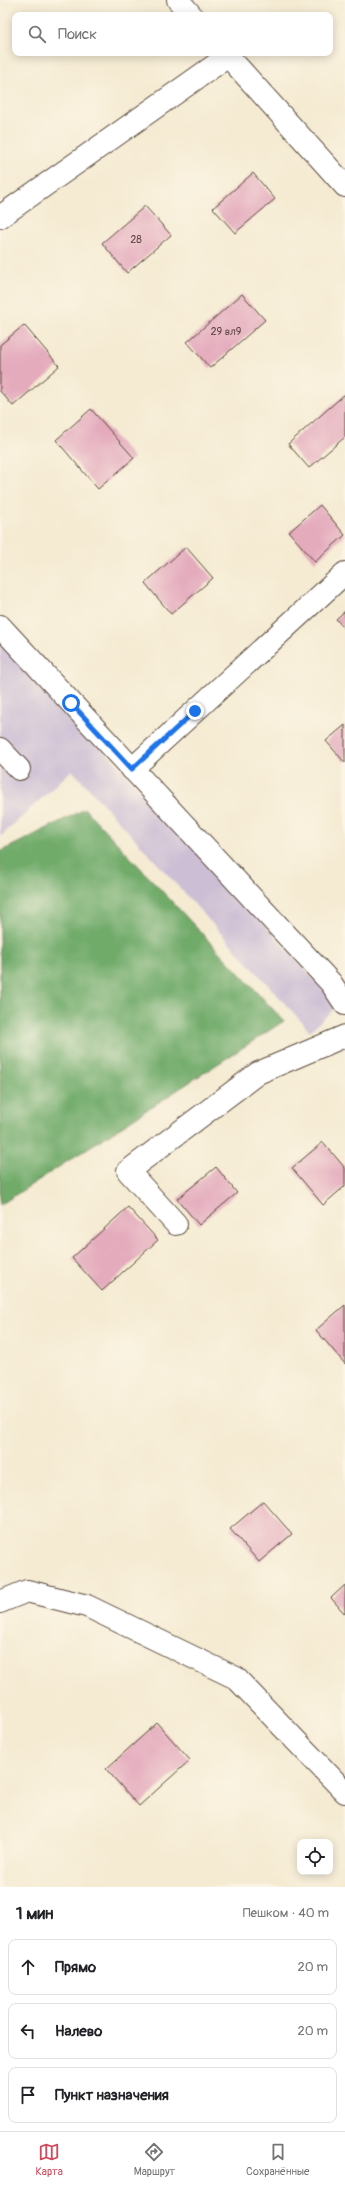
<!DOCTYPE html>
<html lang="ru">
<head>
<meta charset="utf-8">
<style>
  body { margin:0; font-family:Pangolin,sans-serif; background:#f6f6f6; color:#202124 }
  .controls { position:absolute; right:12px; bottom:12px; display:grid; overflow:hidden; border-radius:8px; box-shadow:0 2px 10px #0003 }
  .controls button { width:36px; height:36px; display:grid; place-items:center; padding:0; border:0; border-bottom:1px solid #e0e0e0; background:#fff; color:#202124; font:20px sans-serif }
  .stop { position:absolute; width:12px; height:12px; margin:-9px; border:3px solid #1a73e8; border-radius:50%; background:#fff }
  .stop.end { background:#1a73e8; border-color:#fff; box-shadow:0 1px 4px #0008 }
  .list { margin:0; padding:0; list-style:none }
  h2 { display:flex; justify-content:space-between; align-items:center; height:52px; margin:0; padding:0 16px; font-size:17px }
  h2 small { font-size:13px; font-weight:400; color:#757577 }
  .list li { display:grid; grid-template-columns:26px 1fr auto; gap:12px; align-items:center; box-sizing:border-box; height:56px; margin:0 8px 8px; padding:0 8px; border:1px solid #e0e0e0; border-radius:8px }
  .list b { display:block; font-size:15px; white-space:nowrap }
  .list em { font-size:13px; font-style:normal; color:#757577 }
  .icon { flex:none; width:22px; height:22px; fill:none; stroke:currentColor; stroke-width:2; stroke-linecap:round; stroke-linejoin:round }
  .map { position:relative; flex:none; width:345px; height:1887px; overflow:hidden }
  .search { position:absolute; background:#fff; box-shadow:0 2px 10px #0003; left:12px; right:12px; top:12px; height:44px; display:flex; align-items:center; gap:10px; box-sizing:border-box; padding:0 14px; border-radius:8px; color:#757577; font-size:15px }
  .sheet { height:244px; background:#fff }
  nav { display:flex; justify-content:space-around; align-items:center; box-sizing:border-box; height:56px; border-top:1px solid #e0e0e0; background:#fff; font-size:11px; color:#757577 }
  nav a { display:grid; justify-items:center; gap:2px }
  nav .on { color:#d1495b }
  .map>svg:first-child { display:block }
</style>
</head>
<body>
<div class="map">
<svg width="345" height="1887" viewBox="0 0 345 1887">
  <rect width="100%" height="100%" fill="#fcf5e5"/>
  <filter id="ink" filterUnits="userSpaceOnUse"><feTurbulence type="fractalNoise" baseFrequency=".025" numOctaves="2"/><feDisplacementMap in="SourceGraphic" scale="8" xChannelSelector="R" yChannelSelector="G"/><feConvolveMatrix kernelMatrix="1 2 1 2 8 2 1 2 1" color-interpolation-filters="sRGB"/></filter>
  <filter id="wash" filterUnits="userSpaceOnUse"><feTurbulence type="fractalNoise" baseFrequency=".012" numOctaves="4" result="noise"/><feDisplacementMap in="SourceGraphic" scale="16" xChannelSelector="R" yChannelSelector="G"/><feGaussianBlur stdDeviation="0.9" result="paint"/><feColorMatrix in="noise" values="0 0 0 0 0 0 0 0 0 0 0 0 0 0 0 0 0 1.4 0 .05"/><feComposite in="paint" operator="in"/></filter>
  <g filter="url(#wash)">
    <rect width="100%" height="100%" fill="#f5ebd3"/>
    <!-- industrial -->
    <polygon fill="#ccbed4" points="0,636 338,1005 310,1031 72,770 0,837"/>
    <!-- forest -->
    <polygon fill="#71ab6b" stroke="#566a44" points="85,809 284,1021 0,1205 0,852"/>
    <g id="blocks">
      <!-- building -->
      <g fill="#e4abbd">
        <polygon points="253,173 275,199 235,233 213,208"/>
        <polygon points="145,206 171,235 127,273 102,243"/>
        <polygon points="242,294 265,320 210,368 187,342"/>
        <polygon points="24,325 59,366 13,406 0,391 0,345"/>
        <polygon points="345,394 345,437 309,468 288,444"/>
        <polygon points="91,409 134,458 98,489 56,440"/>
        <polygon points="320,505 345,535 315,562 289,532"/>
        <polygon points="186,547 213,578 171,614 145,583"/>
        <polygon points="345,611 345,629 336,619"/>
        <polygon points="345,725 345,763 326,741"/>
        <polygon points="323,1142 345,1168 345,1186 323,1205 292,1168"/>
        <polygon points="216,1167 237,1193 199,1225 177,1199"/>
        <polygon points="128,1207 158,1240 102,1291 72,1258"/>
        <polygon points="345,1305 345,1364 316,1330"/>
        <polygon points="263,1501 292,1534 259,1562 230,1529"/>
        <polygon points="345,1585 345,1614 331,1598"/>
        <polygon points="157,1723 190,1760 139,1806 106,1769"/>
      </g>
    </g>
  </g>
  <g filter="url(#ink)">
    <use href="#blocks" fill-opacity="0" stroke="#574739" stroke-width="1"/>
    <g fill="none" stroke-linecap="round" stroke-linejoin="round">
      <defs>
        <g id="minor">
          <polyline points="178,0 191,15"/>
          <polyline points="228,56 345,186"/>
          <polyline points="0,217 228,56 225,53"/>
          <polyline points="0,626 331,983 345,1004"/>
          <polyline points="0,749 19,769"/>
          <polyline points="132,769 345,573"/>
          <polyline points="176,1224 128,1171 258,1073 345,1036"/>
          <polyline points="0,1602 27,1591 87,1606 236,1678 345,1792"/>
        </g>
      </defs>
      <!-- minor casing -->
      <use href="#minor" stroke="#574739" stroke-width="24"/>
      <!-- minor -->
      <use href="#minor" stroke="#fff" stroke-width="22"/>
    </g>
  </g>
  <g fill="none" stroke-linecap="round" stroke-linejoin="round" filter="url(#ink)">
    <!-- route -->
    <polyline stroke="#1a73e8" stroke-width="5" points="71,703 132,769 195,711"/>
  </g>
  <g text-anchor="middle" stroke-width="3" stroke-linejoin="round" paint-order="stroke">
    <!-- number labels -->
    <g font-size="11" fill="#654a46">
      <text x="136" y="243">28</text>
      <text x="226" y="335">29 вл9</text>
    </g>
  </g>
</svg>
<div class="controls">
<button><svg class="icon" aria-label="locate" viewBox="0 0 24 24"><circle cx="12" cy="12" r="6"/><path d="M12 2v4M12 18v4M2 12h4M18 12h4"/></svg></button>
</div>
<div class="stop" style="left:71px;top:703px"></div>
<div class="stop end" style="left:195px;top:711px"></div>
<div class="search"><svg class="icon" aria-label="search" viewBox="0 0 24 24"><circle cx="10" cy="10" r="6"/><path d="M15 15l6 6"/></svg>Поиск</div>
</div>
<section class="sheet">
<h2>1 мин<small>Пешком · 40 m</small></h2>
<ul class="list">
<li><svg class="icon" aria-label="ahead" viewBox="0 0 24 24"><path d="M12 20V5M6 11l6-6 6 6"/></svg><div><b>Прямо</b></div><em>20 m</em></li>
<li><svg class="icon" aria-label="left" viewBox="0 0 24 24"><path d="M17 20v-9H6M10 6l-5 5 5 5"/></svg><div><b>Налево</b></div><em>20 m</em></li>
<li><svg class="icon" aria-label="arrive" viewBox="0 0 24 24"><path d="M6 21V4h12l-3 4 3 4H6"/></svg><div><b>Пункт назначения</b></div></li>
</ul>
</section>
<nav>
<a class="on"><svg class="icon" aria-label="map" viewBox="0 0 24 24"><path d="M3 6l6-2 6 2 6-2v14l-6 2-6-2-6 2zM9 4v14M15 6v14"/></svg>Карта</a>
<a><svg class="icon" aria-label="directions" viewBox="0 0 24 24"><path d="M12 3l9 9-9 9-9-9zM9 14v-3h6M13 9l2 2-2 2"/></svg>Маршрут</a>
<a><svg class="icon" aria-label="saved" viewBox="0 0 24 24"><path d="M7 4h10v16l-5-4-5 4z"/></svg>Сохранённые</a>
</nav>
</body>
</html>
